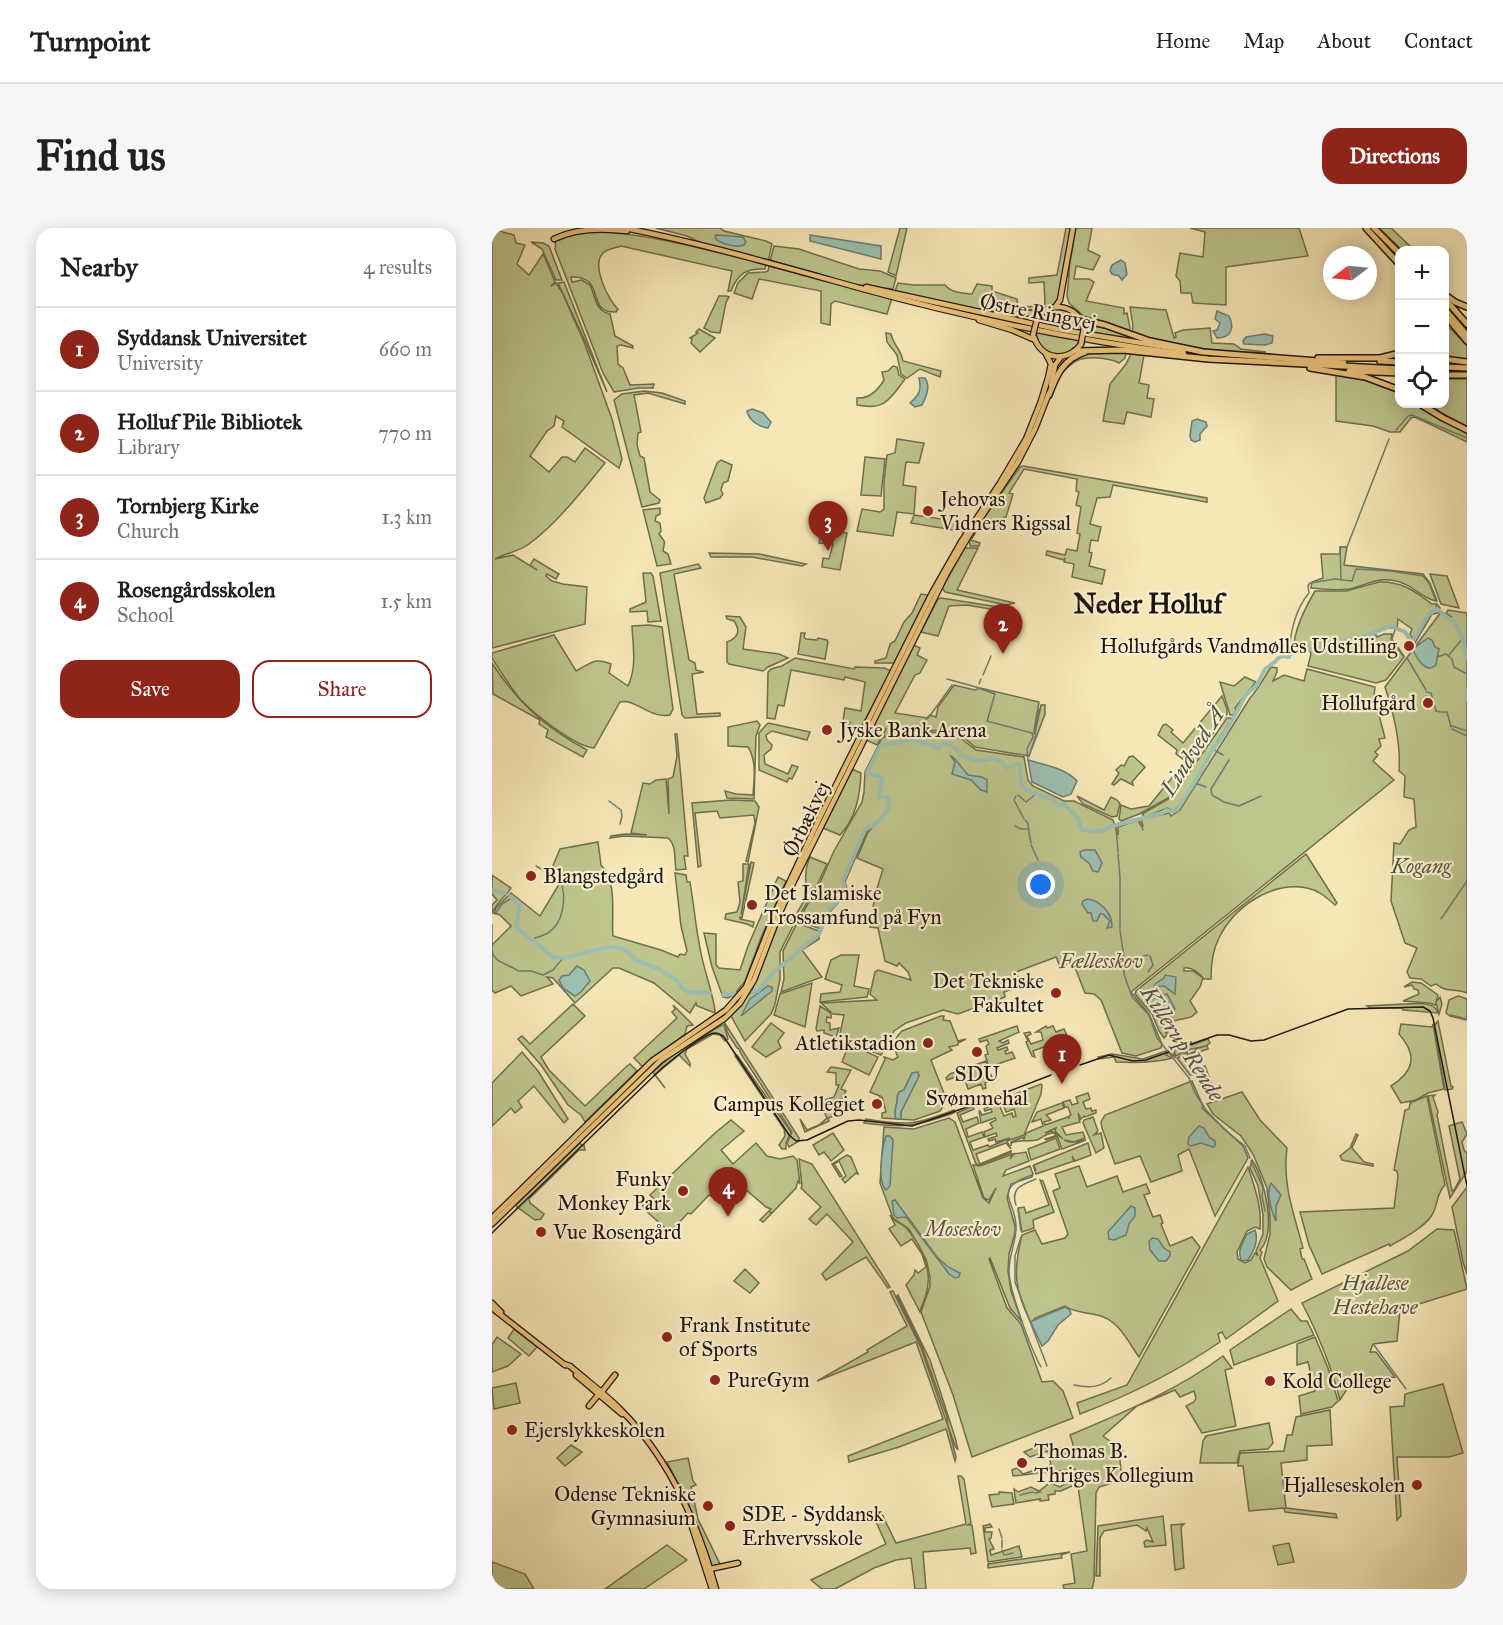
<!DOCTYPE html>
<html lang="en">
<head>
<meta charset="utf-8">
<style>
  body { margin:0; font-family:"IM FELL Great Primer",serif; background:#f6f6f6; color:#202124 }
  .controls { position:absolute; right:18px; top:18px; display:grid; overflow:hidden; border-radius:12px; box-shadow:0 3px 15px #0003 }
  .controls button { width:54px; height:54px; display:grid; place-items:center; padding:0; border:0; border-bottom:2px solid #e0e0e0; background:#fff; color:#202124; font:30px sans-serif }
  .compass { position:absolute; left:831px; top:18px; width:54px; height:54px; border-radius:50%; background:#fff; box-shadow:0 3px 15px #0003; rotate:254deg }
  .you { position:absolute; left:549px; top:657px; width:21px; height:21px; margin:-15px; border:4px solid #fff; border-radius:50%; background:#1a73e8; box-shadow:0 0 0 9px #1a73e833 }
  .badge { display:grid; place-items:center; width:39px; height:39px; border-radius:50%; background:#8f2418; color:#fff; font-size:20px; font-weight:700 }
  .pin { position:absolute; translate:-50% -50px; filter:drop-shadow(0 2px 3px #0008) }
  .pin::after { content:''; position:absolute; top:32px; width:21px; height:18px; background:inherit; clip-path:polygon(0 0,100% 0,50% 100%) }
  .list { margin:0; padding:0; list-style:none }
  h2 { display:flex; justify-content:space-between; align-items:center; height:78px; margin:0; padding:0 24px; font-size:26px }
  h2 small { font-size:20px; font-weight:400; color:#757577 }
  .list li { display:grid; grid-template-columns:39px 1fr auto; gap:18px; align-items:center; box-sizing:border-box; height:84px; padding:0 24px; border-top:2px solid #e0e0e0 }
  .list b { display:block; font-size:22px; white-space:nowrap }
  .list p { margin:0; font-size:20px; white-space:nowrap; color:#757577 }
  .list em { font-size:20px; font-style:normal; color:#757577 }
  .actions { display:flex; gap:12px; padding:18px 24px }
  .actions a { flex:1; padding:14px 0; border:2px solid #8f2418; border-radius:18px; text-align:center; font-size:21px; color:#8f2418 }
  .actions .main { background:#8f2418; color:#fff }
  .icon { flex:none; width:33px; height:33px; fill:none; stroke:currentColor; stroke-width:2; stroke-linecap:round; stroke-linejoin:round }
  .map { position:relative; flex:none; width:975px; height:1361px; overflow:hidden; border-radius:18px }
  header { display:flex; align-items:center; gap:36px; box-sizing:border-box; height:84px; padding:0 30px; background:#fff; border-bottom:2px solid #e0e0e0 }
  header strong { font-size:28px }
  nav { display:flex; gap:33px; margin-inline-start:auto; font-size:21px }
  .intro { display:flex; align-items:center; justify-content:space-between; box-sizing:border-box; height:144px; padding:0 36px }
  h1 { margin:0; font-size:42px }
  .button { padding:15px 27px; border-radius:18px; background:#8f2418; color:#fff; font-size:21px; font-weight:700 }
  main { display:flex; gap:36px; padding:0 36px }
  aside { flex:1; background:#fff; border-radius:18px; box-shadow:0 3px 15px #0003 }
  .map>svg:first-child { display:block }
</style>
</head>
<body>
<header>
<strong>Turnpoint</strong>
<nav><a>Home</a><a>Map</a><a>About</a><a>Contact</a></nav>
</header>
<div class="intro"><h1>Find us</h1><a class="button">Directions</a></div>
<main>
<aside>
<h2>Nearby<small>4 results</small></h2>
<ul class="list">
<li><span class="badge">1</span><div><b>Syddansk Universitet</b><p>University</p></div><em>660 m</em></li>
<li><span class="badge">2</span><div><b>Holluf Pile Bibliotek</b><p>Library</p></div><em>770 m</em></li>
<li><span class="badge">3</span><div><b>Tornbjerg Kirke</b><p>Church</p></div><em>1.3 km</em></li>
<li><span class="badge">4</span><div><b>Rosengårdsskolen</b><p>School</p></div><em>1.5 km</em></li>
</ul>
<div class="actions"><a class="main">Save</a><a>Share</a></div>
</aside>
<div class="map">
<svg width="975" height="1361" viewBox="0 0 975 1361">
  <rect width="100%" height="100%" fill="#f6e7b7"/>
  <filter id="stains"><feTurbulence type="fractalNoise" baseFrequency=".00333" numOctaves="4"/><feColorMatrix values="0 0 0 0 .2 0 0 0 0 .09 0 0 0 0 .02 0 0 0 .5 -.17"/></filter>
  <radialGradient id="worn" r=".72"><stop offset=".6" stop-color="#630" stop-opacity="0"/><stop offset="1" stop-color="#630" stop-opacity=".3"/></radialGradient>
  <!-- green -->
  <g fill="#bec58d" stroke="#6f6d4d" stroke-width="1.5" fill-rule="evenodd">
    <polygon points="164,0 228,0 232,3 274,13 280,16 276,34 214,17 195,8"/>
    <polygon points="408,0 415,0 404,48 396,44"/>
    <path d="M574,0h6l-13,73c-29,28 -127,-2 -164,-10l3,-8 16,2h31c7,8 17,8 27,9l5,-10 15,2v5l25,8 1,8 23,-1 4,-2 -1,-22 -15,1v-5l28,-3z"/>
    <polygon points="584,0 600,0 596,22 608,28 601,42 584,38 582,51 597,51 602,54 594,73 632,80 632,86 635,85 638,100 637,104 617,95 594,90 577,75 575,68 578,34"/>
    <polygon points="698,0 807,0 816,28 734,39 734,77 701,75 699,65 689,65 688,53 684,48 688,25 711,29 713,4"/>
    <polygon points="887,0 899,0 922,22 910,22"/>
    <path d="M0,1l22,6 2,8 9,2 -8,19 12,11 14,-21 1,2 11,26 -4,4 5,-3 6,9 22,50 28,77 10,40 -3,9 -57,-41 2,-6 -8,-5 -2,10 -7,5 -17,25 19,16 13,-15h5l8,5 10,-14 20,15c-23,28 -47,59 -76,81 -11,8 -23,9 -34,15l18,-4 24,15 -7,-5 4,-6 25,15 -3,5 -9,-5 -1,2 6,5 11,3 24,3 -2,37 -93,24z"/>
    <path d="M97,3c60,2 119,19 177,34l-1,4c-18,-1 -27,4 -34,22h-3l4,-20 -111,-25c-6,2 -14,3 -18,7 -12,12 5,47 15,56l-2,3c-32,1 -8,-36 -45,-35l1,5 10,-2 8,5c6,13 5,26 20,29l5,22 18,10v2l-12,-3 -4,1 1,18 5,4 7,17 24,-1 -1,4h-14l-25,4 -11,-19 -48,-124 1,-9 18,-7z"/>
    <polygon points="39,14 51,15 57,18 70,52 64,52 50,21"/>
    <polygon points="282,18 307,21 367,41 388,43 404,50 401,61 360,56 278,34"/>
    <polygon points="277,38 400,70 395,86 343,73 339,76 338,97 329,95 329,63 267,51 260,71 242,65 246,55 256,45 273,44 276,43"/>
    <polygon points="72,54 115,164 92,111 66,55"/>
    <polygon points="234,68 237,69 234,74 228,105 219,104 212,100 227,68"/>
    <path d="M638,79l36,3 8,28 2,-1 -1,-4 8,-3 27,-2 2,15 22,1 7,5 25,3c-44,3 -91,-7 -134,-19l1,-7z"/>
    <path d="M561,81c16,0 28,6 29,24l-45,-9 4,-8z"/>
    <path d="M593,95c26,4 50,16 75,22l-73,-12z"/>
    <polygon points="952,96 960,102 975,118 975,133 953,130"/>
    <polygon points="207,101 223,110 208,124 199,115 200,111 198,110 206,105 204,104"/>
    <path d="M544,102l45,9c-11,25 -44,18 -45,-9z"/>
    <path d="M394,105l5,1c2,11 10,15 12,27l38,10 -1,6 -20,-8 -13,9 -6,-4 -4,-19 -10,-13z"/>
    <path d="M605,124l29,1 -1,5 -6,5c-7,-4 -13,-4 -20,-5 -20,-1 -25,2 -39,17v-3c12,-11 21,-18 37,-20z"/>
    <polygon points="639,126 652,127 647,155 657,157 655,170 662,171 659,189 635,184 632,196 611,193 618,156 634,136"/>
    <path d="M401,138l4,1 2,8 6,4c-15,20 -20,32 -48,26v-7c12,1 21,-8 27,-18l-2,-8 6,-1z"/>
    <path d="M844,147c22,1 44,6 63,18l1,11h16l51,28v10l-52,-25 -4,1 -11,14h-10l-17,-6 -37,-5z"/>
    <polygon points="953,151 975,151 975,198 950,185 938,176 952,176"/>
    <polygon points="152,163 170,165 193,173 193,176 156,165 142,167 149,204 146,205 145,217 148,228 152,230 158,264 168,272 167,275 150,279 122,172 130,166"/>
    <polygon points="405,211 432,215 427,235 414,234 411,257 424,259 422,286 405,284 401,308 365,303 370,281 388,284 392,281 392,254 395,227 403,225"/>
    <polygon points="373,229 393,231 389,268 369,267"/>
    <polygon points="229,232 240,237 236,253 231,255 229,262 231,266 228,270 214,275 212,270 225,235"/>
    <polygon points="531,238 715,270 715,274 621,257 618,269 605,270 598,296 609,299 606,313 599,312 597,324 600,325 597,338 613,342 610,356 580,349 582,336 572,334 573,330 572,332 554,327 555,323 573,327 575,321 585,323 588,306 585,305 589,279 584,277 587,264 584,263 585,251 532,241 517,265 521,266 514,289 512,289 509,295 501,300 496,298 495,300 487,299 479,312 488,315 487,318 478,318 477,311 528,239"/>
    <path d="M168,280v6l-4,2 -1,5 5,2 1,8 -2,3c7,10 6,5 4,17l5,3 3,10 -14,2 -14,-56z"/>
    <polygon points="422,287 478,295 473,304 419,295"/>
    <polygon points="330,301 355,305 348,342 330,339 331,330 337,331 341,316 327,315"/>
    <path d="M848,319h7l-3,18 79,9 7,9 7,18c-12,0 -26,-19 -46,-21 -16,-2 -27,6 -42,9 -12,2 -25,0 -38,-1l1,-6 11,-4 -2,-24h19z"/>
    <polygon points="473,320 486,320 465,362 523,375 514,377 453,364 450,360"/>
    <polygon points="217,325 267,326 314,336 310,338 260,329 219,329"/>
    <polygon points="206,336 209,340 182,346 197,432 203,435 204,442 212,444 200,446 205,486 228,485 228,488 193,490 190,487 168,345"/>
    <polygon points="151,345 159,345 161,348 169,393 156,394 155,383 138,384 138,381 154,374"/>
    <polygon points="938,346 955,348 967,380 949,376"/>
    <path d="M887,354c22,-1 36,9 53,22h5l3,4 -2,5 -6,1 -17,29 -5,-9 2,-5 -14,-10 -1,10 -12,-2 -11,5 3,5 7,-3h8l-1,6 13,17 -18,23 -10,3 -68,-17 3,-12 -2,-5 -16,3c1,-22 11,-42 22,-61h31z"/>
    <polygon points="429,366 436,367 402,435 383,435 383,433 394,430 398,416 403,413 412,394 420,385"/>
    <polygon points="449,370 513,380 521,385 475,377 457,378 446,408 429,404 446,371"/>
    <path d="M956,382l19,3v380c-11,-5 -21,0 -31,-9l-5,2 -10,-7 -11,-1 -3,-6 10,-24 -12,-5 -14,-42 3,-58 6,1 9,-14 7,-3 -2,-28 -10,-2 1,-21 -6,-5c2,-28 -5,-57 -14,-84l56,-75 11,5 -6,-4z"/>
    <path d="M234,388l14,1 6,10 -3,22 36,5 9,4 -20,9 -5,4 -34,-7 -2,-2v-20c11,-4 14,-11 7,-21l-7,-2z"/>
    <path d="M157,397l13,2 11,82 -3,6c-20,4 -35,-17 -50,-13l-26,46c-18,-1 -60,-34 -73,-48 -11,-13 -20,-28 -29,-42v-5l62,-18 22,36c15,-8 18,-14 35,-7l-2,9 19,13c9,-19 5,-39 4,-60z"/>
    <polygon points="309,405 313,405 312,409 314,411 325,412 326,410 335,412 336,414 333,431 306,426"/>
    <polygon points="422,417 428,420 425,427 435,432 428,445 423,447 403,485 435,490 438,487 444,489 446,479 462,457 483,462 488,460 547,474 542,503 543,505 549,477 553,477 553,486 537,528 483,519 470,508 460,504 415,500 391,509 394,500 385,517 374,512"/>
    <polygon points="303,430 362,441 363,439 392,440 399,443 369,499 357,497 358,494 351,493 353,480 369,483 373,454 353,449 352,452 299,442 292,478 286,477 283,491 275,490 276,444 279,441 290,438"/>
    <path d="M0,435c25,39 54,65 95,87l-4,7 -37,-20 2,-7 -9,-6 1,-4 -47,-26z"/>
    <path d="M779,439l6,1v4l-4,9 11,-6 20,6 3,-12 68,18 -1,9 11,42 -6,1 2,7 -6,6 3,3 -5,6 21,19 -263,212 18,22 13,30 -1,4 -25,8 -14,-3 -21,-53 -7,-6 -9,-1 -9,-23 -8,-6 -8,2 -4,-9 -40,15 5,14 -17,6 1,5 -47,17 -15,-4 -37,13 -12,8 -13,24 -42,-17 5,-23 -11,-1 -12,-11 56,-3 -7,-6 5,-22 3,-2 33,10 -3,-8 -9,-9 -2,3 -12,-5 -7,-33 -8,-1 5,-32 8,-26 -26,-11 11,-26 4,-4 -5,3 -22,51 3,10 -18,20 -9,17 -23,-8 21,-36 15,-34 28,-49 2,-10 1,-20 17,-34 26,-9 41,5 10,3 17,13 48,7 4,23 5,6 31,15h10l39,19 5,15v-8l20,-7 3,6h2l-2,-7 28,-6 2,3 9,-6 70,-112c9,-10 13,-19 21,-31z"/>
    <polygon points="753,449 764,454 743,480 744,483 741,487 738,487 728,454 742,458"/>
    <polygon points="730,468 735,481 735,486 699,537 684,526 685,522 666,507 671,497 674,496 681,502 679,504 691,515"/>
    <path d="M735,490h5c-7,13 -16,24 -23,37 -8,14 -24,49 -36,56l-6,-3 -22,9 -3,-3 30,-17z"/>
    <path d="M265,493l3,4 -4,11 -2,63 -27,-1 -2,-7 11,3 17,1c1,-16 4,-34 -5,-48l-20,-1v-19z"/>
    <polygon points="276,495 318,504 315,512 280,503 274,507 275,512 280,517 279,521 272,527 273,536 296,546 300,537 306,539 300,551 297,550 295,554 267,542 267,505"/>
    <path d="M183,506h2l11,122h-4l2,13 -10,1c-2,-11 1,-24 -8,-32l-44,-2 -14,2 1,-2 14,-2 22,1 -16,-2 12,-50 7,1 6,-4 10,-1 3,35 -1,-35 5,-2 4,-21z"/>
    <polygon points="641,528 653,539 640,554 641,557 629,551 622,557 620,556 627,545 624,542 629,537 632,538 637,529"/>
    <polygon points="692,535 698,539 678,569 647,586 629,593 627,591 629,577 639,581 657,578"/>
    <path d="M360,541l9,4c-1,23 -5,45 -21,62l-17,-7z"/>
    <polygon points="585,568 612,582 619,569 625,572 628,576 625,588 620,589 591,576"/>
    <polygon points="239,572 263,573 267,579 256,634 254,633 263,595 262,587 228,590 225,583 203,585 209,638 206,639 200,575"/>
    <path d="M106,614l3,23c17,17 10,49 12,71l48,14 17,7 2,-3 5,1 2,-4 -6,-25 -6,-53 11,2 1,7h3c4,24 6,48 11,71 2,13 15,51 14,60l-18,-7 -1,-3 -6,10 -36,-30 -35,-15h-6l-38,35 -22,-25 -6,-1 6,7 -32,12 -10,-10 -16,7 -3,-3v-45l19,-19 -11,-11 -6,-2 2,-5 15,-15 29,23 24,-40 -12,-8 8,-19z"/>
    <path d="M814,626l31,49 -2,2c-9,-8 -17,-15 -28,-17 -36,-7 -73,19 -88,50 -7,13 -8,27 -8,41h-7c-5,-6 -12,-13 -20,-11v3h9l10,7 -3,9 -10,14 7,11 -6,5 -22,5 -2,3 1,9 -4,4 -5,-7 -7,-17 -17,-20 1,-3z"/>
    <path d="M318,629l17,7 -10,21 -20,35 -3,-2 14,-24c-3,-13 -4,-23 2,-37z"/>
    <polygon points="259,634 262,635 250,690 248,689 248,691 262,694 261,699 255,696 233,691 234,686 245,684 248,674 246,654 251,653 251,636 257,636 249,687"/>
    <path d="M0,647l19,13c-6,9 -16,16 -19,26v-9l5,-5 -5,-6z"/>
    <polygon points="286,649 294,653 270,707 253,753 242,767 236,770 231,769 220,739 212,705 224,706 224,737 227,740 248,742 256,718"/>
    <polygon points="288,691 296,694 298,692 303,694 288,724 288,751 283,776 279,786 253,813 239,788 260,762"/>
    <polygon points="305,695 327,703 327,711 310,722 330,749 289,764 292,751 291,723"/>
    <polygon points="349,727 367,727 362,758 377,761 375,769 328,774 329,766 348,764 350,757 333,751 339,732"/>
    <polygon points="920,754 929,755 946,767 944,774 948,769 950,776 947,786 944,775 943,777 937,775 911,773 927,766 926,762 922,761 920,757 912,759"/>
    <polygon points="320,755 313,799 282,787 288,766"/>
    <polygon points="966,768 975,771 975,792 958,788 954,785 957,772"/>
    <polygon points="81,776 93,788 49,829 57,842 93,878 135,838 138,836 145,843 93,894 89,887 76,877 49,837 26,811 30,808 38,816"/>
    <path d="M912,776c11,0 30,-4 34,9l-35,-3 -1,-2h-32l-3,-2z"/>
    <polygon points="181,777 201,797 195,798 193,806 151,839 142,830 185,790 180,784 183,781"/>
    <polygon points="328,778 339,785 339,790 335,789 334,794 338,795 338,802 347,800 344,809 332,805 332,802 325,803 324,801"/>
    <path d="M449,788h3l-1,4 7,1 8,20 8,-2 -8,4v2l-9,2 3,3 -21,10 16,41 -7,10 -26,9 -32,-2v-5l4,-1 -4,-15 -3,1 1,-2 -10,-4 15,-33 -1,-2 9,3 5,-3c-5,-9 -5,-18 4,-26zM420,845l7,3 -18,36 -1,7h-3l-2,-7 4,-20 5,-2z"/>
    <polygon points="946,793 959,858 961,859 960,861 953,862 942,798"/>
    <polygon points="232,794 307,910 307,913 297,919 295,915 300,904 249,826 247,821 245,820 236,806"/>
    <polygon points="279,795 292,805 286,813 289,820 274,829 260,819"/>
    <path d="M909,796l31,3 1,-3 11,65 -16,4 -12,7 -15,3 -10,-17c23,-15 27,-30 8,-52z"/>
    <polygon points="230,797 232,797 236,811 233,813 228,807 221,806 195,821 193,826 198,835 198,838 187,827 163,847 173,860 161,844 183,825"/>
    <polygon points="525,798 527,804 507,813 511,815 516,812 517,815 505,820 506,822 515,819 516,822 513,823 514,826 520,824 523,830 497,839 493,827 496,826 494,818 497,816 495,812 488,814 487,811"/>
    <polygon points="554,798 555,800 561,798 564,804 572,801 576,810 541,823 543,829 540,828 534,814 536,813 532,805 538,804 539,806 535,808 539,816 551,812 549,804 544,804"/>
    <polygon points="716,811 718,815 715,817 716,821 698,827 697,826 704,823 703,821 714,818 695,822 684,828 681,821 699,814 700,817"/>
    <polygon points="357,816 386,829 377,847 350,834"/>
    <path d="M680,821l3,8 -6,-4 -3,2 6,3c-17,5 -35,5 -56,4l-2,-5 -15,2 -1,-2 14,-3 31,5z"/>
    <polygon points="30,824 46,843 76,891 72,895 42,858 26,873 30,879 23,885 19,880 0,898 0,855"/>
    <polygon points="695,824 696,828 693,830 698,843 713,838 719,854 716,857 709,842 711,850 707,854 710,854 711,861 707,856 706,846 698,847 685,830"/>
    <polygon points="245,827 299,904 294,915 294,921 290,921 287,917 293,908 292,901 243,828"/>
    <polygon points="494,833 496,840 488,843 490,850 499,847 501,852 493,855 494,860 491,861 489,856 476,861 474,855 479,852 475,849 480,846 479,844 455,852 454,850 458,846"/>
    <polygon points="339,839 359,842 349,861 354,863 351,870 342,874 345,887 336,890 337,893 313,904 308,891 315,902 327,897 335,890 327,874 342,869 347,857 344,857 344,845 335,844"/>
    <polygon points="700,853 711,878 710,880 751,918 756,930 723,988 697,921 686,927 690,943 659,954 648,928 623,936 610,900 609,894 613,887"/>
    <polygon points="549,856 550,857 549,866 532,907 515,913 519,921 514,915 484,926 488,936 519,923 519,925 488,937 484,936 465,885 481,878 482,881 468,887 471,894 485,889 487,895 474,901 476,909 490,904 492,909 478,914 481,922 496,917 497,919 518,910 504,914 503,911 497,913 496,911 505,908 504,905 493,909 492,904 501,900 498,895 504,892 503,890 489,895 487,883 488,883 490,887 500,884 499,881 493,883 492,881 498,878 497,875 506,874 512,888 520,885 521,889 524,888 522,881 514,884 511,876 519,873 520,876 523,876 521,869 523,866"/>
    <path d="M750,864l18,28 27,28c-5,36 7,66 16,100l-3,1 2,10h2l8,20 -21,11 -24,-23 -3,-8 6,-25v-16l-3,-30 -14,-34 -12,-18 -28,-22 -6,-10z"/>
    <path d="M596,865l2,6 -7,3 3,7 5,-1 1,3 4,-1v3l-11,4 -1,-1 -3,3 -3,-6 2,9 -18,5 4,8 17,-3 2,6 -11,4 -10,-2c7,5 14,0 22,0l-24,9 -5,-13 -11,4 -1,-1 10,-3v-3l8,6 -8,-8 1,-3 -11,5 7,-2 2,2c-8,0 -12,5 -17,7 -7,2 -16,-1 -26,3v3v-4l12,-5 1,2 2,-6 17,-7 -2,-7 -9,3 5,-10 25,-9 2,5 -18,7 5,5 -7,2 1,3 23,-8 1,2v-3l2,-1 -3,-8h-3l-2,-5 7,-2 2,5 6,-2 -2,-6z"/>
    <polygon points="943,867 941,869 946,884 945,887 960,963 962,962 968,951 957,898 970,894 975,906 970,914 972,922 975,925 975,943 958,970 936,868"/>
    <path d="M935,868l18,89c-9,8 -7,21 -13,30 -7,12 -30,24 -42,31l-1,-2 -67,30 -13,-29 -9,-33 94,-4 4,-32 -1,-5 -3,-1 11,-60 4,-1 1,-6z"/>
    <path d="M462,882l1,2 -4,2c-38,13 -47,14 -87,9l2,-4c40,7 50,6 88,-9z"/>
    <polygon points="601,889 606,903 602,907 609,905 612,920 604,925 591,895 592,892"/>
    <polygon points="457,890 463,894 491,970 497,975 504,960 497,972 492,970 481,937 488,938 521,926 518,931 522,926 534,924 537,933 514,942 511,948 538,938 541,946 540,949 519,956 515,970 523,998 523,1005 517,1026 516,1043 519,1063 530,1094 518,1080 498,1030 497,1031 515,1080 529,1096 550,1154 561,1153 571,1163 581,1190 480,1229 461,1167 429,1084 438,1058 438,1048 434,1031 417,1001 401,990 388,955 392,899 422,901"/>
    <polygon points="239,892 252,903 229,922 241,936 264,915 275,928 288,931 301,928 305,932 308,956 306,953 304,960 280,985 278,984 279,986 271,994 268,992 279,981 274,979 246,955 242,959 239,955 242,950 223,970 217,967 199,986 196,985 182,1000 184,1002 180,1006 153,982 150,976 152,973 160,981 166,975 158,967 223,905"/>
    <polygon points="341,905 352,922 339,933 332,924 327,927 321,917"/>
    <polygon points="864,906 866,907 860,920 872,934 881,936 881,938 850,932 848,928 858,920"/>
    <polygon points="564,910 568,921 539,932 536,921"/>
    <polygon points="88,915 90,918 92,917 93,922 87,922 37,971 38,975 52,986 49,991 43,992 25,979 24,977"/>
    <polygon points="596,915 599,927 583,933 580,928 582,933 544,946 541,937 544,943 542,937"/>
    <polygon points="355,927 359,929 366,946 364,945 353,955 350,951 354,948 347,933 342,936 350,948 348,949 340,936"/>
    <polygon points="307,931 320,936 398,1059 396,1060 374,1029 334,1052 330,1046 361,1014 335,986 324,997 317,991 329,979 309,960 310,958"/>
    <path d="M760,932c13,18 25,73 8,90l2,2 -2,6 18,43 -52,38 -4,-7 -4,2 2,8c-44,30 -90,53 -140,72l-3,-11 50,-18 121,-218c7,21 14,40 12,62l-5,-2 -8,4 -10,21 1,7 7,4 6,-3 4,-7 3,3 -2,-5 7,-17v-19l-5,-29 -8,-18z"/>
    <path d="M587,938l8,21 30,-11 6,16 23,-8 4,9 -6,2 9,22 7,-2 3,8 -2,1 9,22 22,-9 8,10 -61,110c-12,-17 -21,-38 -42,-42 -11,-3 -22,-2 -32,-9l-30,12 -4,5c-17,-34 -18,-52 -9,-88l13,-5 7,14 23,-6 3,-4 -15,-43 7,-3 -5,-14z"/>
    <polygon points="548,952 551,953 562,984 541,992 542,1000 530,1004 526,980 532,979 534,985 557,977"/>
    <polygon points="975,959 975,1046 971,1034 960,979"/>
    <path d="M398,987c5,8 13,8 18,15 15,18 25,42 18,64 -1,6 -5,12 -6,18l-14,-27 8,-10 1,-5 3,3 8,-6 -4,-13 -10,-15 -11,7 -12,-17 6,-4z"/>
    <path d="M945,1001l17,1 13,59 -67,21 -3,31 -24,3 -3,8h6l19,25 -42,3 -13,20c-9,-35 -22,-66 -38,-97l106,-52z"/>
    <polygon points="253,1041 267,1055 258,1065 242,1053"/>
    <polygon points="401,1063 429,1120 456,1198 455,1189 430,1119 405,1068 406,1067 438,1132 463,1209 466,1222 463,1218 456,1198 464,1229 463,1233 454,1201 407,1219 357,1234 356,1228 451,1191 424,1114 325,1153 376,1124 375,1122 415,1098 398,1064"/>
    <polygon points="799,1081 809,1093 815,1093 822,1107 742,1137 738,1122"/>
    <polygon points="22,1101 45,1119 37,1128 16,1110"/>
    <polygon points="5,1109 29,1126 16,1138 0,1144 0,1117"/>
    <polygon points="823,1109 836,1140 846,1173 840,1179 809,1186 807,1168 823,1163 816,1134 805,1137 805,1116"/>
    <path d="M731,1128l9,12 -7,2 11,56 -34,7 -16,-27 8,-4 2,-4 -2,-7 -14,6 -5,-7 -38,16 -34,30 20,15 -3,9 2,20 -23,7 -3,6 -2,88 -2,8h-28l-1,-4 12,-2 -4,-29 16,-3 -9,-65 -4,-1 -13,6h-6v3l-7,1 1,5 -9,1v-2l-24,4 -2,-14 4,3 13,-5 8,4 8,-6 3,-7v5l10,4 12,-7v-6l4,-1 -1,-4 -62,7 -1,-6 5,-2 6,6 28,-9 -3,-14 -18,6 -6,-5 14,-6 4,2h18l4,5 8,3 3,-5 -5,-16c52,-22 108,-45 153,-79z"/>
    <polygon points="24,1155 28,1175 2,1181 0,1160"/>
    <polygon points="951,1156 971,1225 957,1229 905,1229 909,1288 905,1292 898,1179 912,1178 913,1166"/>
    <polygon points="838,1182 840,1217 815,1218 815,1232 789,1235 794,1280 844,1286 845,1290 793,1284 792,1280 757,1283 751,1238 746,1238 748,1225 792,1223 795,1207 800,1207 804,1189"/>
    <polygon points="777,1195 781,1215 776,1221 748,1223 745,1235 708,1235 711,1213 714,1208"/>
    <polygon points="79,1217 90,1224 73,1238 65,1230"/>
    <polygon points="196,1230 201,1253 204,1257 199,1259 206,1291 229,1338 221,1340 220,1338 195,1272 175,1234"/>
    <polygon points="466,1248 469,1248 472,1251 479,1295 476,1297 480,1297 484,1325 479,1326 478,1320 431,1324 434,1361 423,1361 419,1330 404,1332 382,1340 343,1361 330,1361 319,1352 394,1316 380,1285 388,1282 404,1315 474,1296"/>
    <polygon points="507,1264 520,1265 522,1276 500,1279 497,1267 507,1266"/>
    <polygon points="671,1288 674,1317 653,1319 652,1314 655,1312 661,1314 655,1300 654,1303 645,1297 612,1303 608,1310 608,1348 604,1348 606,1298"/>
    <polygon points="498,1296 500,1299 493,1300 493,1304 500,1304 499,1310 497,1311 502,1321 498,1322 499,1327 527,1318 530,1329 496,1334 491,1298"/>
    <polygon points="692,1296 689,1299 692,1340 683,1342 679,1297"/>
    <polygon points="797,1315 802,1334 786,1337 781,1318"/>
    <polygon points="175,1317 195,1332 152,1361 113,1361"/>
    <polygon points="578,1324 569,1327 570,1330 496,1340 496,1336"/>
    <polygon points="0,1334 33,1346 42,1361 0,1361"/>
  </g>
  <!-- water -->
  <g fill="#9dbfb2" stroke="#6b7b70" stroke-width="1.5">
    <path d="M224,7l27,2 3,5 -2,3c-7,3 -24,-1 -29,-7z"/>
    <polygon points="318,7 389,18 389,31 318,13"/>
    <polygon points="629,32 633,35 635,46 630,52 627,48 620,46 618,43 620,37"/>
    <path d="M725,83l12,5c6,12 2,22 -12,22l-4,-7 4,-1 3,-7 -5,-4z"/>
    <polygon points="773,106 781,108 780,115 773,117 752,116 751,113 754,109"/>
    <path d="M427,150h6c6,8 1,19 -3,27l-7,2 -5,-4c9,-8 12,-12 9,-25z"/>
    <path d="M260,181l11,4 8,9 -3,6c-8,-1 -19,-7 -21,-17z"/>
    <polygon points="705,191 714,194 715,198 708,206 708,212 703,214 699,212 698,208 700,193"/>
    <path d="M936,410l4,2 3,7 4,2 -3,16c-10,9 -18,-5 -22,-13v-4z"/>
    <polygon points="458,527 463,531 476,547 490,549 495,552 495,564 489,562 479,552 460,546 463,534"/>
    <path d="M536,532c16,5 37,8 49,21l-6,13 -8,3 -31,-15z"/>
    <polygon points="592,622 603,622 610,635 606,644 601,643 597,635 589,629 588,624"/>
    <path d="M595,671c13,1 26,15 25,28l-5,1 3,-7 -7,-7h-3l-3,7h-4l-2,-8h-3l-6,-9 1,-3z"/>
    <polygon points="85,738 92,742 98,753 89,764 83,768 71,760 67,752 70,748 77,747"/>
    <polygon points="673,747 684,749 683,766 672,758 662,759 663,756 672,750"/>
    <polygon points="276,758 280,759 280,763 249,788 258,771"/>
    <polygon points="656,763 666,767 675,766 683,781 674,794 675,806 671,801 668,783 658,777 650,767 651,764"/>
    <path d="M426,844l1,4 -18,36v7h-5c-4,-8 3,-15 1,-23l2,-4 5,-2 8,-17z"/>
    <polygon points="707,898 712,900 717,909 723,913 723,918 721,919 709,915 699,918 696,916 697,909"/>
    <path d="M394,908h4l3,4 -3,46 -4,4c-9,-8 -4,-42 0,-54z"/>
    <path d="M779,955l10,12 -5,11v15c-5,-10 -10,-29 -5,-38z"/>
    <polygon points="403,972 445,1029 456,1039 468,1045 467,1049 463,1050 457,1046 415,990 413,989 405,990 402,987 400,973"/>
    <polygon points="639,978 643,980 643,988 637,996 634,1007 622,1012 617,1011 616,1004"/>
    <path d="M763,1002c4,10 -1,21 -7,30l-6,1c-6,-9 1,-19 5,-27z"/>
    <polygon points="660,1010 666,1011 672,1020 678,1024 678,1028 674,1033 667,1033 658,1022 657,1013"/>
    <polygon points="573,1079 578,1082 579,1086 566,1097 556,1113 550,1118 539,1095 540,1093"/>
  </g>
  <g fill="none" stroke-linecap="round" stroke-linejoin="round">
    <!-- stream -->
    <g stroke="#6b7b70" stroke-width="1.5">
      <polyline points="904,202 916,188 920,187 975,210"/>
      <polyline points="849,351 848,319 855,319 897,211"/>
      <polyline points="944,376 945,381"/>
      <polyline points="904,399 900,411 912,428"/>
      <polyline points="919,414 921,417"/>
      <path d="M798,426c-1,-20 6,-46 19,-61l-1,-7 2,-3 25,-4 17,2 4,-12 35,2 32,5 6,7 7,18"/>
      <polyline points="957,427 970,411"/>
      <polyline points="945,429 954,426 960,431 962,439 975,446"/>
      <polyline points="915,430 934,462"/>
      <polyline points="491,447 499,428"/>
      <polyline points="455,451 484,459 503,466 495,493 540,505 541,509 535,521 536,532"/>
      <polyline points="487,456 489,451"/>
      <polyline points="934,464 939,465 944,483 949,484"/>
      <polyline points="950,484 955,484 959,499"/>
      <polyline points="960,498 975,503"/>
      <polyline points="424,501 437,489 460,457"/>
      <polyline points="960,501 975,508"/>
      <polyline points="542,506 547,481"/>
      <polyline points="418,511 423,502"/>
      <polyline points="721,521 731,527"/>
      <polyline points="539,522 544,507"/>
      <polyline points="737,532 719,561 720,567 732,574 747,578 769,568"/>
      <polyline points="703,555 714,559"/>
      <polyline points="526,567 534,574 544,566"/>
      <polyline points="524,568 522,572 532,591"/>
      <polyline points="117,573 129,582 130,588 128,596"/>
      <polyline points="647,591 651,602"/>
      <polyline points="533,592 536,595 537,604"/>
      <polyline points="523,598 529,601 537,601"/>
      <polyline points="624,598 626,624"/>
      <polyline points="537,605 539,615"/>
      <polyline points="539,617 546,632"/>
      <polyline points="626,626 628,649 628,701"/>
      <polyline points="3,686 10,676 20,670"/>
      <polyline points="949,691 975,653"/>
      <polyline points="628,703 632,729 632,746 640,769 657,787 665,810 697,850 703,865 714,882 734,903 753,918 758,930"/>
      <path d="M43,710c4,-1 9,-3 13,-5 16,-10 19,-37 12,-53l-24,-14"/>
      <polyline points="0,717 0,697"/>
      <path d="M0,723c3,13 16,12 26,20h13l12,4 10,-5 10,-12"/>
      <polyline points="648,729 656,727"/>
      <polyline points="656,744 661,737 658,728"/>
      <polyline points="959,787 975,791"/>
      <polyline points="759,933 771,960 770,968 773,983"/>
      <path d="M540,947c-43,15 -14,26 -16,55 -1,14 -7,26 -7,41 0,19 22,78 32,96"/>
      <path d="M524,977c-6,-17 7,-21 20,-26"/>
      <polyline points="526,982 529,1003"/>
      <polyline points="529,1009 523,1028 523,1054 555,1138"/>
      <polyline points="882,1117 914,1161"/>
      <path d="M582,1157c14,3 26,3 37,-7"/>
      <polyline points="543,1265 549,1264"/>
      <polyline points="528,1267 541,1264"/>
      <polyline points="507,1301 510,1310"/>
      <polyline points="510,1320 510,1312"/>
      <polyline points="510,1322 512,1327"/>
      <polyline points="513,1327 521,1325"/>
    </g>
    <!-- river -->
    <g stroke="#9dbfb2" stroke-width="4">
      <path d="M785,431l5,-3 7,1 1,-3 76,-18 25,-10 14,6 6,10c11,-9 12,-28 26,-33l18,14 7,13 5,22"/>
      <polyline points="975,461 975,472"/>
      <polyline points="0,662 13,665"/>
      <path d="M18,668l10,10 -4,21 37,30c24,6 65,-27 82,3l22,8 20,12 5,8 6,4 22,1"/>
      <path d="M261,764l5,-1 15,-18 46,-39 10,-24 17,-17 -3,-12 22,-51 13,-8 9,-11 2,-10 -2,-4h-8l3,-20 -15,-4 13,-27 13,-3h7l9,-4 24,6 5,4 4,-5c11,-1 14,5 20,12l18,5 12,-3 7,2 8,8 12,-5c2,7 1,14 2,20 2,9 23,14 31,16l5,6 7,-1 13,13 5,13c9,0 20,4 27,-3l53,-14 4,-3 6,2 5,-2 19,-30 16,-29 16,-23 18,-33 11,-10 8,-16 11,-8"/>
      <polyline points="231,767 244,766"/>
    </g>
    <defs>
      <g id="major">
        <path d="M133,0c80,16 159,39 238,61 105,29 213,51 321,65"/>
        <path d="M62,11c22,-11 48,-11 73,-8"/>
        <polyline points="374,59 565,101 692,122"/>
        <polyline points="564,78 568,72 581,0"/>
        <polyline points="504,85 527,86 550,84"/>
        <path d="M550,85c16,-12 36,-5 42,15"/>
        <polyline points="487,92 520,102 543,112"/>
        <path d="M542,109c7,23 34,26 47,7"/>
        <polyline points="559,157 563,137 569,129"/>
        <polyline points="0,990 160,833 234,782 254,759 283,685 328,589 440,365 469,314 508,255 534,211 549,173 556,150 559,136 554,126"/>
        <polyline points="0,996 169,832 233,790 248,775 262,752 286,689 301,655 455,345 476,309 526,234 543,201 557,165"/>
        <polyline points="0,1075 9,1084"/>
        <polyline points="0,1080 73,1137"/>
        <path d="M72,1136l6,2c16,14 34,27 49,42 49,48 79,116 97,181"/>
        <polyline points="84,1147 130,1186"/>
        <polyline points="108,1166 123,1147"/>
        <polyline points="97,1178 107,1166"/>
        <polyline points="200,1299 220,1361"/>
        <polyline points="218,1341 246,1335"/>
      </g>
      <g id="highway">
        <polyline points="874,0 908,37"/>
        <polyline points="882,0 908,26"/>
        <polyline points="952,66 963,74 975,79"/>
        <polyline points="952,70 975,96"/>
        <polyline points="952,80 975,107"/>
        <polyline points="952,86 975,113"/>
        <polyline points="588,91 613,97 658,113 711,124 852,135"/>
        <polyline points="583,123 631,122 716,131 908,141"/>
        <polyline points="826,130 888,130 908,125"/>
        <polyline points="952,131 975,134"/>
        <polyline points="888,133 908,134"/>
        <polyline points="952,139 975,140"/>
        <polyline points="818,140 873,149 908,162"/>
        <polyline points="857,143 908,145"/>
        <polyline points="952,147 975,147"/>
        <path d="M557,167c7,-19 14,-36 36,-43"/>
        <polyline points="928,176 951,190 975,202"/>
      </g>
    </defs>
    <!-- major casing -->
    <use href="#major" stroke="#20150d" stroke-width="7"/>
    <!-- highway casing -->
    <use href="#highway" stroke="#20150d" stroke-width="8"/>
    <!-- major -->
    <use href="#major" stroke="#ebc47c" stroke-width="4.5"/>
    <!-- highway -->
    <use href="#highway" stroke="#ebc47c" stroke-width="5"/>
    <!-- tram -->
    <g stroke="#20150d" stroke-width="1.5">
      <polyline points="588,837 617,827 641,833 654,832 725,807 737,807 759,813 772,812 856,781 931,779 938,783 941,790 975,958"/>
      <polyline points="507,867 559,847"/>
      <polyline points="481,876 506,867"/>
      <path d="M0,1005l170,-165c10,-8 42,-35 53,-35 5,0 5,1 9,4l65,98 7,6 11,-1 41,-19 11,-1 53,6 61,-21"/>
    </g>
    <defs>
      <g id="major-bridge">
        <polyline points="541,107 545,91"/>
        <polyline points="589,116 592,100"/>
      </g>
    </defs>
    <!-- major-bridge casing -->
    <use href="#major-bridge" stroke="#20150d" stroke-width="7" stroke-linecap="butt"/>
    <!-- major-bridge -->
    <use href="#major-bridge" stroke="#ebc47c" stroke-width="4.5"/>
  </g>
  <!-- markers -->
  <g fill="#8f2418" stroke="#f9efd0" stroke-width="2">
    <circle cx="436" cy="283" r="6"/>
    <circle cx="917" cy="418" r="6"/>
    <circle cx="936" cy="475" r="6"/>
    <circle cx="335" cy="502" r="6"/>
    <circle cx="39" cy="648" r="6"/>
    <circle cx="260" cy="677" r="6"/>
    <circle cx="564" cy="765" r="6"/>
    <circle cx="436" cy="815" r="6"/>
    <circle cx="485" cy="824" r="6"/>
    <circle cx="385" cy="876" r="6"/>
    <circle cx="191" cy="963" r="6"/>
    <circle cx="49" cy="1004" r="6"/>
    <circle cx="175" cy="1109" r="6"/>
    <circle cx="223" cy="1152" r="6"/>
    <circle cx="778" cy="1153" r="6"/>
    <circle cx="20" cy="1202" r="6"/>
    <circle cx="530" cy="1235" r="6"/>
    <circle cx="925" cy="1257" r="6"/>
    <circle cx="216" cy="1278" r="6"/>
    <circle cx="238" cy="1298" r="6"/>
  </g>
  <g text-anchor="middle" stroke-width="4.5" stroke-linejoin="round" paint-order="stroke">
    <!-- street labels -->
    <g font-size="21" fill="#20150d" stroke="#f9efd0">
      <text transform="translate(546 84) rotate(11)" y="7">Østre Ringvej</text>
      <text transform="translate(314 591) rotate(-64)" y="7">Ørbækvej</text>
    </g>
    <!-- poi labels -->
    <g font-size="21" fill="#20150d" stroke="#f9efd0" text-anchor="start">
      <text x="448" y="278">Jehovas<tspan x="448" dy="24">Vidners Rigssal</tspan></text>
      <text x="905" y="425" text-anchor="end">Hollufgårds Vandmølles Udstilling</text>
      <text x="924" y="482" text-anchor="end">Hollufgård</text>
      <text x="347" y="509">Jyske Bank Arena</text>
      <text x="51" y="655">Blangstedgård</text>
      <text x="272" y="672">Det Islamiske<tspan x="272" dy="24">Trossamfund på Fyn</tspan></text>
      <text x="552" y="760" text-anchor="end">Det Tekniske<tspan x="552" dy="24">Fakultet</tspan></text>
      <text x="424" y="822" text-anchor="end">Atletikstadion</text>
      <text x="485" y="853" text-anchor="middle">SDU<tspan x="485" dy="24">Svømmehal</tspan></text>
      <text x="373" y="883" text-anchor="end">Campus Kollegiet</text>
      <text x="179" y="958" text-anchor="end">Funky<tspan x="179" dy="24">Monkey Park</tspan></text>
      <text x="61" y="1011">Vue Rosengård</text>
      <text x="187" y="1104">Frank Institute<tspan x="187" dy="24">of Sports</tspan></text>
      <text x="235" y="1159">PureGym</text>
      <text x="790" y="1160">Kold College</text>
      <text x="32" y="1209">Ejerslykkeskolen</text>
      <text x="542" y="1230">Thomas B.<tspan x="542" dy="24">Thriges Kollegium</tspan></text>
      <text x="913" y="1264" text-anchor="end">Hjalleseskolen</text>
      <text x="204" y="1273" text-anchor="end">Odense Tekniske<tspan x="204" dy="24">Gymnasium</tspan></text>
      <text x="250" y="1293">SDE - Syddansk<tspan x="250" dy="24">Erhvervsskole</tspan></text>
    </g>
    <!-- park labels -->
    <g font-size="21" font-style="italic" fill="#57533a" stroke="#f9efd0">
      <text x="929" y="645">Kogang</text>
      <text x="609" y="740">Fællesskov</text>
      <text x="471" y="1008">Moseskov</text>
      <text x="883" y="1062">Hjallese<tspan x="883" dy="24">Hestehave</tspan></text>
    </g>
    <!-- water labels -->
    <g font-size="22" font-style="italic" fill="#4c5047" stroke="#f9efd0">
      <text transform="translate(700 523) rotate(-58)" y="8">Lindved Å</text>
      <text transform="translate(691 815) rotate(57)" y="8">Killerup Rende</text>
    </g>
    <!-- district labels -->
    <g font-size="27" font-weight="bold" fill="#20150d" stroke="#f9efd0">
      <text x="656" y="385">Neder Holluf</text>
    </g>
  </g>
  <rect width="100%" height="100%" filter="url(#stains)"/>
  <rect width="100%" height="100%" fill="url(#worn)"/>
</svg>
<div class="controls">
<button>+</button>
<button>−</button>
<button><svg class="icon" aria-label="locate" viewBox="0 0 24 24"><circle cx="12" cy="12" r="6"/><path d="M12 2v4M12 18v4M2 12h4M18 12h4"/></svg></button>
</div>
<svg class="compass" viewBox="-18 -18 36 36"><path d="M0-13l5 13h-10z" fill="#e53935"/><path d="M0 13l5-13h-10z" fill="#757577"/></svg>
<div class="you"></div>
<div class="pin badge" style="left:570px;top:856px">1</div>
<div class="pin badge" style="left:511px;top:426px">2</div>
<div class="pin badge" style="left:336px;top:323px">3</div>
<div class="pin badge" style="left:236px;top:989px">4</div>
</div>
</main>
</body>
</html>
